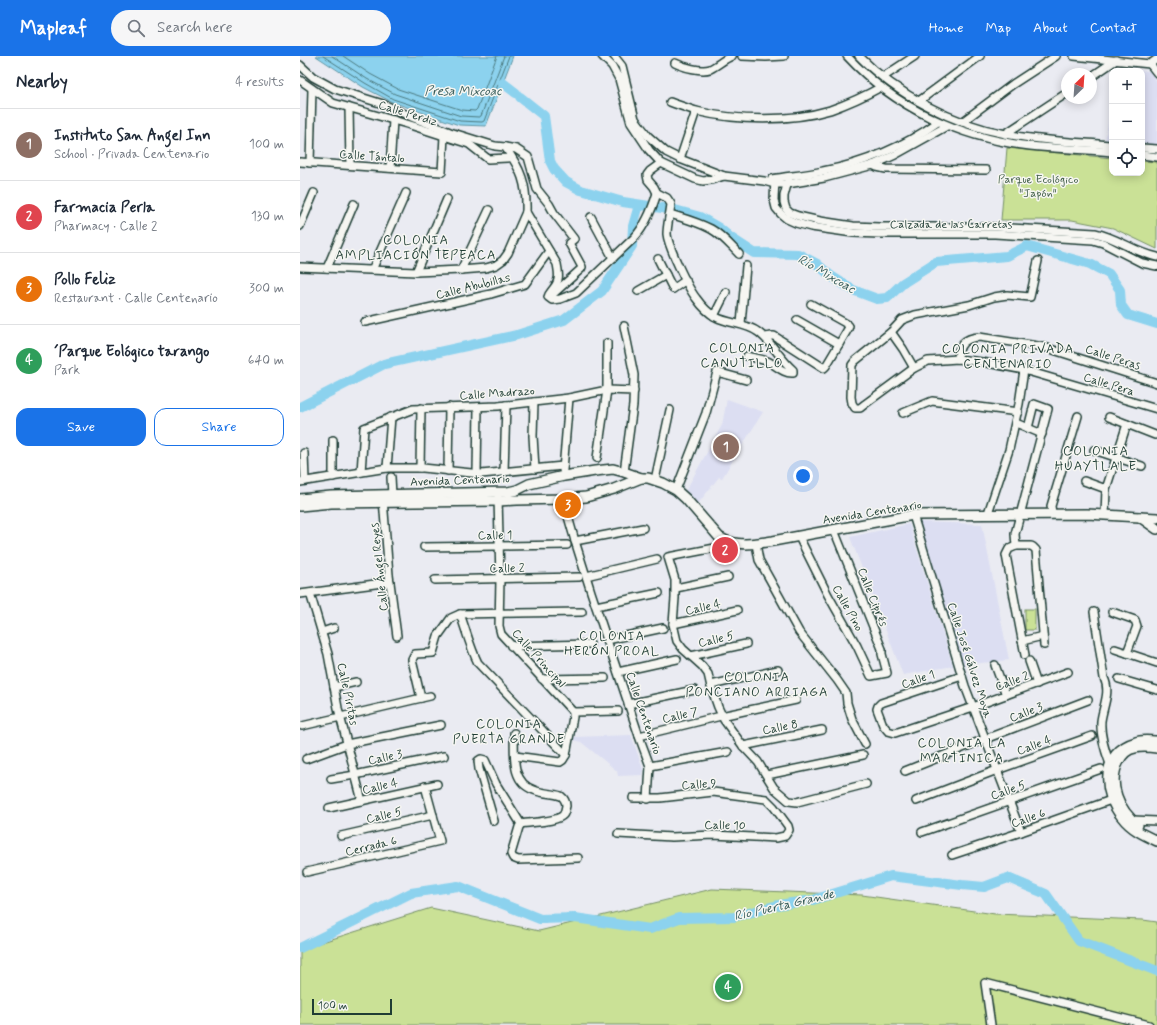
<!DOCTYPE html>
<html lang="en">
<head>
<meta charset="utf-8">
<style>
  body { margin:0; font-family:Mynerve,sans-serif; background:#f6f6f7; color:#1f2937 }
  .controls { position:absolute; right:12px; top:12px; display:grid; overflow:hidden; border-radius:8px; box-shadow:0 2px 10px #0003 }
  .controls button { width:36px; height:36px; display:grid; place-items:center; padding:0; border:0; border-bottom:1px solid #e0e1e3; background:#fff; color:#1f2937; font:20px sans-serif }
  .compass { position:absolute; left:761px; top:12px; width:36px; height:36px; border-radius:50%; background:#fff; box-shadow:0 2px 10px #0003; rotate:25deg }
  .scale { position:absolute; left:12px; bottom:10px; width:80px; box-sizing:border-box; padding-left:4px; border:2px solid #1f3d34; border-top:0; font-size:11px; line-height:14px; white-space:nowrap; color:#1f3d34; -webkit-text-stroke:3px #f6f6f2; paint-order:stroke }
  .you { position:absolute; left:503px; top:420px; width:14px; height:14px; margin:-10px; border:3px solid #fff; border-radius:50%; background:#1a73e8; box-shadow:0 0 0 6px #1a73e833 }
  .badge { display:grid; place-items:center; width:26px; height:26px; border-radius:50%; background:#1a73e8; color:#fff; font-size:13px; font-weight:700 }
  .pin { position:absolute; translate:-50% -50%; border:2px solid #fff; box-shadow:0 1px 4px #0006 }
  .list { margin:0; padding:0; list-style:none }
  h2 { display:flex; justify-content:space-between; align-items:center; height:52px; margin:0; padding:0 16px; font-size:17px }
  h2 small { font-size:13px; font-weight:400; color:#747a83 }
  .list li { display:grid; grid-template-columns:26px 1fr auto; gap:12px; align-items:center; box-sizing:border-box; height:72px; padding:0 16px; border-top:1px solid #e0e1e3 }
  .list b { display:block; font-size:15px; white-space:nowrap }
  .list p { margin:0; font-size:13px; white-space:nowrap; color:#747a83 }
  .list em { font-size:13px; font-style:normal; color:#747a83 }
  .actions { display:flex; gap:8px; padding:12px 16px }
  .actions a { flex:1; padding:9px 0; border:1px solid #1a73e8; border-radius:12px; text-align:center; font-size:14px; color:#1a73e8 }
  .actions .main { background:#1a73e8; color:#fff }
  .icon { flex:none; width:22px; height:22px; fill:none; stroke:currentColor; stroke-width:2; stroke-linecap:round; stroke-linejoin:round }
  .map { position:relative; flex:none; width:857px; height:969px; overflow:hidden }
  header { display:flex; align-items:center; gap:24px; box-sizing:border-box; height:56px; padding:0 20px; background:#1a73e8; color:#fff }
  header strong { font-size:19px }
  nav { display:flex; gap:22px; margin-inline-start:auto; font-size:14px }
  .search { width:280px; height:36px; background:#f6f6f7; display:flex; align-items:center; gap:10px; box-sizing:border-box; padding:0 14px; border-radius:22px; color:#747a83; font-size:15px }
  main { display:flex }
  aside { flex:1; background:#fff }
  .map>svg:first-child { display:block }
</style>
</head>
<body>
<header>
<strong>Mapleaf</strong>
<div class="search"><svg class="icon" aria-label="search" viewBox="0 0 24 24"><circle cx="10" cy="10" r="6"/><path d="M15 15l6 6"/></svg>Search here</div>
<nav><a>Home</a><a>Map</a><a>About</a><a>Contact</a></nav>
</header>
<main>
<aside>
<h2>Nearby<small>4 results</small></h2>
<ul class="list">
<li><span class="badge" style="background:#8d6e63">1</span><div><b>Instituto San Angel Inn</b><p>School · Privada Centenario</p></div><em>100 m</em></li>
<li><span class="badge" style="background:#e0444e">2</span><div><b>Farmacia Perla</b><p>Pharmacy · Calle 2</p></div><em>130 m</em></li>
<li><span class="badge" style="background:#e8710a">3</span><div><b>Pollo Feliz</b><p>Restaurant · Calle Centenario</p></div><em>300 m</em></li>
<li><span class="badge" style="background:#2e9e5b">4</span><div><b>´Parque Eológico tarango</b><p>Park</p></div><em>640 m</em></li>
</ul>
<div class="actions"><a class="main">Save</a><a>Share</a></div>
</aside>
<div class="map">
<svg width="857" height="969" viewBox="0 0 857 969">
  <rect width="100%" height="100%" fill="#eaebf2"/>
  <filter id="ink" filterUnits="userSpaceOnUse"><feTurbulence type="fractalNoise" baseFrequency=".025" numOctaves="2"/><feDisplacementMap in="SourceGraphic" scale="8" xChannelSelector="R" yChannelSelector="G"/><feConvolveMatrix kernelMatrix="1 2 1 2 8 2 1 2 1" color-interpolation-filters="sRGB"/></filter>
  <g filter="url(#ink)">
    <!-- built -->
    <g fill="#dcdef2">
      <polygon points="818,13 850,15 857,26 857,89 842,88 842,15 817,15"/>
      <polygon points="812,45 812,86 805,85"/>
      <polygon points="427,343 463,356 422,422 419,421 397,449 385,436 422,369"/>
      <polygon points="619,466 682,468 709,604 663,609"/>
      <polygon points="609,468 653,610 603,619 550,481"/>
      <polygon points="331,679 343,713 342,719 318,720 317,715 281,686 273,684 274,681"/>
    </g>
    <!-- green -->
    <g fill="#cae196" stroke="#748f65">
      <polygon points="707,92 812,102 812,117 842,117 842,105 857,106 857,193 813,172 772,164 701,164"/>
      <rect x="725" y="553" width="10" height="21"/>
      <polygon points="412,833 562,839 695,858 843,864 857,866 857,969 0,969 0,893 131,852 239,875"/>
    </g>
    <!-- water -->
    <polygon fill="#8cd2ee" stroke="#6096a4" points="16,0 213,0 186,70 159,69 92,46 63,31"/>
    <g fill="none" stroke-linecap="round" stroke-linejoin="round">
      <!-- shore -->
      <g stroke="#4b797e" stroke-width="1">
        <polyline points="23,0 65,27 93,43 160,65 182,66 184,65 209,0"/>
        <polyline points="32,0 67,23 95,38 161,60 179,61 181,60 204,0"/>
        <polyline points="43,0 70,18 98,33 162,54 175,55 177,53 197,0"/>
      </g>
      <!-- river -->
      <g stroke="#8cd2ee" stroke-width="10">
        <polyline points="203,27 216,37"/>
        <polyline points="220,41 244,60 250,105 254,113 266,126 281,134 323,146 375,154 400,161 419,172 431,182 454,197 498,198 517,208 531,220 553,234 577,243 587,242 603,227 636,206 707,200 727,190 790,208 809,218 820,234 821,249 828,259 857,268"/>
        <polyline points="0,351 84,308 217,279 264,264 302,235 332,190 333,170 339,149"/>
        <polyline points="0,892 111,837 158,830 240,863 275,862 350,873 379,862 434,861 478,849 513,844 591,820 662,829 684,831 708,822 746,838 779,885 857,915"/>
      </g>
      <defs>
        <g id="minor">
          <polyline points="302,0 312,10 319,23 331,67 349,94 361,107 395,123 403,125 411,124 424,120"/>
          <polyline points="314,0 322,10 335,63 348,80 366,96 380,103 424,120 464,125 475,128 487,128 524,122 573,109 595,99 647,70"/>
          <polyline points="442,0 466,1 484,0"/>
          <path d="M547,0c48,52 113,82 183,90 27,3 55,3 82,6"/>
          <path d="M559,0c37,38 95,69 147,78 34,7 71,8 106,11"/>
          <polyline points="774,0 850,8 857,3"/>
          <path d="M375,7c8,4 26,9 35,6 8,-4 14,-10 22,-13"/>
          <polyline points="850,8 857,17"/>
          <path d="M0,9l13,12 22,12 48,15 31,14 36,14 45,14 10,1c16,22 22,37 21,65l-18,41 -5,7 -7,5 -10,3 -25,2 -45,2 -116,-5"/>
          <polyline points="583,21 615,0"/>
          <polyline points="791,21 816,4"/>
          <polyline points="0,24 33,47 107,68 169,88 188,103 207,102 211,101"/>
          <polyline points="619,45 680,0"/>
          <path d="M370,46c8,3 17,6 26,9 41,10 94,11 134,-1 17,-6 35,-14 51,-23"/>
          <polyline points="49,52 50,109"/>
          <polyline points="662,66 713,28 756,0"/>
          <polyline points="705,78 767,37"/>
          <polyline points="205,91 216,93 228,101 237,133 249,148 254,157 274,183 269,187 282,211 281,213 252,239"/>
          <polyline points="842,92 857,93"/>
          <polyline points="842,99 857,101"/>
          <polyline points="380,103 396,55"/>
          <polyline points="0,106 142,116 144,80"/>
          <polyline points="10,107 12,33"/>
          <path d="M361,107l-11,8 -3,4 1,5 6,7 3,6 10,5 4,6c-1,10 -4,21 -4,30 1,12 21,54 29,64 5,7 12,15 20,19 13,7 30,6 42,15 14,10 22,27 35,38v3c-10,1 -18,-9 -26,-12 -6,-2 -13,-3 -20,-5"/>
          <polyline points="573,109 577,111 586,113 686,114"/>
          <polyline points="90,112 93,64"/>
          <path d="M489,121l-5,19v6l2,7 4,4 8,3 22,5 33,5 26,1h117l99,6c23,5 39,19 62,24"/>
          <path d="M472,123c17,-3 34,-4 51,-8 42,-8 80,-24 115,-49"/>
          <polyline points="475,123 474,144 476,152 481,158 487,163 496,167 511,171 553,177 579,178 695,178 793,184 803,187 842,207 857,210"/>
          <path d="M226,156l31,52c2,10 3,17 -4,25 -2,3 -4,4 -5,8l4,3 8,-1 16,-6 58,-55c12,-13 18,-28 23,-45"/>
          <path d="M370,158c13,4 28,8 41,15 11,6 19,16 28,25"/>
          <polyline points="291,161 313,202"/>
          <polyline points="0,170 14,137"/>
          <polyline points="358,203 373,233 386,224"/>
          <polyline points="738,205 730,241 707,239 694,241 669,249 615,259 602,264 591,276 555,305 552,309 551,341 552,347 555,352 560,352 565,348 614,312 628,305 658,303 682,306 724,314 857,353"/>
          <polyline points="27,212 54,148"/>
          <polyline points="72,214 106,137"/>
          <polyline points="161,214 189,154"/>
          <polyline points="116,216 147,143"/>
          <polyline points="338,235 366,219"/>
          <polyline points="414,260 426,236"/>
          <polyline points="497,264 539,288"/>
          <polyline points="65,266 191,238 225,228 249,195"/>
          <polyline points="441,268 446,210"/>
          <polyline points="324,270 334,319 333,349 324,416"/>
          <polyline points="591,276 603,293 614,312"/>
          <polyline points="465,281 472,280 474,280 524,312 526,310 548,273 549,270 547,268 511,248"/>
          <path d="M658,303c0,-15 7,-21 21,-22l65,10 113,36"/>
          <polyline points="234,346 233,380 235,413"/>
          <polyline points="603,357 632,345 718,356"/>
          <polyline points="809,361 855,379"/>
          <polyline points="716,367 742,378"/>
          <polyline points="728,372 734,348 748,353 715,478 716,490 731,490 733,491 736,494 744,589"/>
          <polyline points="33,384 33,421"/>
          <polyline points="794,394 842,410"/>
          <polyline points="4,397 5,425"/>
          <polyline points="297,402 307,334 307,287"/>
          <polyline points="87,412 91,361"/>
          <polyline points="120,412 121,352"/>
          <polyline points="263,414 269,342"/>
          <polyline points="148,415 149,351"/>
          <polyline points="61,416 64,372 113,353 198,350 269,342 307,334 334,335"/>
          <polyline points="204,416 206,349"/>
          <polyline points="177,417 178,351"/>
          <polyline points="91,421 92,439"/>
          <polyline points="355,424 370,354"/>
          <polyline points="784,425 806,433"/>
          <polyline points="0,426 87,412 123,412 181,418 263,410"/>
          <polyline points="376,434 406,357 417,316 446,324"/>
          <polyline points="198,441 200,523 199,570 201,578 273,656 273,661 266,699 263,704 260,706 215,700"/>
          <polyline points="83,443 89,519 97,580"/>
          <polyline points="263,443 275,485 291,536 340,683 350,710 348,743"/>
          <polyline points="688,457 709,394 719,348 724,314"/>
          <polyline points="752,457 751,450 778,360"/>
          <polyline points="613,459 665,630 721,776"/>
          <polyline points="805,459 806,433 827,368"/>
          <polyline points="499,481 528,539 557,590 571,620 587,617 582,598 582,593 534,474"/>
          <polyline points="275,485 343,472"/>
          <polyline points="426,486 415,492 368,501 375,524 375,542 373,568 377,585 383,593 402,610 408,618 411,631 418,651 424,664 443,690 458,706 474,732 489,745 497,746 566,728"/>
          <polyline points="456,488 459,504 499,576 537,624 546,637 547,647 552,663 565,688"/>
          <polyline points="716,490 709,493 706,499 725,599"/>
          <polyline points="124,491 267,489"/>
          <polyline points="286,520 357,503"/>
          <polyline points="135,524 279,521"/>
          <polyline points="376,532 428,521"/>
          <polyline points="10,537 28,598 38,652 62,745"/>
          <polyline points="0,538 90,526"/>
          <polyline points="296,550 359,537"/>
          <path d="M794,556l10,66c7,14 -1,28 -3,43 -1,14 4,30 9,43"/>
          <polyline points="812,556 835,564 837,570 827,597"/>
          <path d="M160,558c6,16 10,33 18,49l88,92"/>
          <polyline points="373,568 437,554"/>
          <polyline points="22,576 34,572"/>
          <polyline points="307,584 363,572"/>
          <polyline points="722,585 743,580"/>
          <polyline points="211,590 290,588"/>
          <polyline points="815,593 857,607"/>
          <polyline points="391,600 446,588"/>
          <polyline points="729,605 737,628"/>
          <polyline points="695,609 706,639"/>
          <polyline points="318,616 377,603"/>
          <polyline points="662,620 581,647 578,650 577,653 583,669 588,675 595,677 673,651 768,616"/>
          <polyline points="242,623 305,622"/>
          <polyline points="819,623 857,634"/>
          <polyline points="411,629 478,614"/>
          <polyline points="34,631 56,626"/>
          <polyline points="121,642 112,604 115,598 133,597 138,580 151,562 160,558 282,556"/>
          <polyline points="328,648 394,634"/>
          <polyline points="273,656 318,655"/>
          <polyline points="2,670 130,640"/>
          <path d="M214,677c1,21 -4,49 20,57 9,4 18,3 27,6 4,3 5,6 5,10 -1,3 -1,7 -3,9 -6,7 -32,7 -42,9"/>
          <polyline points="339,680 421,660 496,644"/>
          <polyline points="443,690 522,674"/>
          <polyline points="6,703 47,688 141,669"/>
          <polyline points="350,710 428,696"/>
          <polyline points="605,715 685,683 788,644"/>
          <polyline points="467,719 563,699"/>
          <polyline points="31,723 55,719 144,700"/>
          <polyline points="616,745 697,714 792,680"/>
          <polyline points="29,752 137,728"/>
          <polyline points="833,764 857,765"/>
          <polyline points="194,765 179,713 178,705 181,703 185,704 196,728 221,768 219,771 211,798 213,802 218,804 278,802"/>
          <polyline points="622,776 801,713"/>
          <polyline points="318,778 372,781 413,779 476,782 485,780 489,774 488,770 474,751 466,743 413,736 360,742 333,742"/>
          <polyline points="41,780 133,759"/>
          <polyline points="652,799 721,776 811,744"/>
          <polyline points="7,816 140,785 125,730"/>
          <polyline points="691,969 685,927 849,969"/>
        </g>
        <g id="major">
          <path d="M0,443l31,-3 177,-4 9,-2 12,-6 35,-8 31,-5 18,-2 11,3 17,6h7l15,5 13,7 10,9 33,38c16,10 35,7 54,4l140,-26 174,-1 70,4"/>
          <polyline points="0,450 31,447 198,445 217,444 263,443 286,441 314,433 341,422"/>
          <polyline points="840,461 857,473"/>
          <path d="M857,685c-7,0 -14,-2 -21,1 -36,10 -34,51 -14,75 9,12 22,18 35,24"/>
          <path d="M838,769c-19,-14 -31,-42 -19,-64 3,-6 9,-12 16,-13 7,-2 15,-1 22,0"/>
        </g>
      </defs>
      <!-- minor casing -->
      <use href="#minor" stroke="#1f3d34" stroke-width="10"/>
      <!-- major casing -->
      <use href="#major" stroke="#1f3d34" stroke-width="12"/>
      <!-- minor -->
      <use href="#minor" stroke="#f6f6f2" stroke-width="7"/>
      <!-- major -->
      <use href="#major" stroke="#f6f6f2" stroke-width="9"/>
    </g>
  </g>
  <g text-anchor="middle" stroke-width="3" stroke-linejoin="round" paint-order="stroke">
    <!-- street labels -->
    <g font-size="12" fill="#1f3d34" stroke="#f6f6f2">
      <text transform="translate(108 57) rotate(17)" y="4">Calle Perdiz</text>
      <text transform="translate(72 100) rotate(4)" y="4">Calle Tántalo</text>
      <text x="651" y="172">Calzada de las Carretas</text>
      <text transform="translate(173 230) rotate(-14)" y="4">Calle Abubillas</text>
      <text transform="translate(813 301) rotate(18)" y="4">Calle Peras</text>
      <text transform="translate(809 328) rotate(17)" y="4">Calle Pera</text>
      <text transform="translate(197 337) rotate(-4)" y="4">Calle Madrazo</text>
      <text transform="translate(160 424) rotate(-2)" y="4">Avenida Centenario</text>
      <text transform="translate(572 456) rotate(-9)" y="4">Avenida Centenario</text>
      <text transform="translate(195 479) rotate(-1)" y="4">Calle 1</text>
      <text transform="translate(79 511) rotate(-96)" y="4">Calle Ángel Reyes</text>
      <text transform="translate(207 512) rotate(-1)" y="4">Calle 2</text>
      <text transform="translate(573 541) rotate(68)" y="4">Calle Ciprés</text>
      <text transform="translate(403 551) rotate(-12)" y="4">Calle 4</text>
      <text transform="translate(548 552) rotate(61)" y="4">Calle Pino</text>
      <text transform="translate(416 583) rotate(-13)" y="4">Calle 5</text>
      <text transform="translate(239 602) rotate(48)" y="4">Calle Principal</text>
      <text transform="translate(670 604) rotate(72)" y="4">Calle José Gálvez Moya</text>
      <text transform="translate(618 623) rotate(-19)" y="4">Calle 1</text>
      <text transform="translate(712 625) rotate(-20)" y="4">Calle 2</text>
      <text transform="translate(48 638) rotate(78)" y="4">Calle Piritas</text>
      <text transform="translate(726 656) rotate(-21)" y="4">Calle 3</text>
      <text transform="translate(344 657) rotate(71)" y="4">Calle Centenario</text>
      <text transform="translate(380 659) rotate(-13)" y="4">Calle 7</text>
      <text transform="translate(480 671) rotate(-11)" y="4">Calle 8</text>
      <text transform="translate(734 689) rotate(-20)" y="4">Calle 4</text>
      <text transform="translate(85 701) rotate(-12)" y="4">Calle 3</text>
      <text transform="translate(399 728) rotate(-4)" y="4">Calle 9</text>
      <text transform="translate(80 730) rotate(-13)" y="4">Calle 4</text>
      <text transform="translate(708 734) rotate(-19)" y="4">Calle 5</text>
      <text transform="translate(84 759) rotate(-13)" y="4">Calle 5</text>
      <text transform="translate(728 762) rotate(-19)" y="4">Calle 6</text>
      <text transform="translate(425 769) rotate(1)" y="4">Calle 10</text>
      <text transform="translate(71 790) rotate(-13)" y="4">Cerrada 6</text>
    </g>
    <!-- park labels -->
    <g font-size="12" fill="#415e48" stroke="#f6f6f2">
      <text x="738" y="127">Parque Ecológico<tspan x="738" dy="14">"Japón"</tspan></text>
    </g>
    <!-- water labels -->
    <g font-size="13" font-style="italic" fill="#355b59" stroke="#f6f6f2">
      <text x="163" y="39">Presa Mixcoac</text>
      <text transform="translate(527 217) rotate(30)" y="5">Río Mixcoac</text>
      <text transform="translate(484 848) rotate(-13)" y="5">Río Puerta Grande</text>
    </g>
    <!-- neighbourhood labels -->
    <g font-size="13" letter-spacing="1" fill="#1f3d34" stroke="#f6f6f2">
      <text x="116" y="188">COLONIA<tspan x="116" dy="15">AMPLIACIÓN TEPEACA</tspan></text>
      <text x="442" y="296">COLONIA<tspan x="442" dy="15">CANUTILLO</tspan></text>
      <text x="708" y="297">COLONIA PRIVADA<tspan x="708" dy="15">CENTENARIO</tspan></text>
      <text x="796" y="399">COLONIA<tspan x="796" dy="15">HUAYTLALE</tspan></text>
      <text x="312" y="584">COLONIA<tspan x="312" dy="15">HERÓN PROAL</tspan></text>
      <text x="457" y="625">COLONIA<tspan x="457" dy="15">PONCIANO ARRIAGA</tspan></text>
      <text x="209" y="672">COLONIA<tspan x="209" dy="15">PUERTA GRANDE</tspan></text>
      <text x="662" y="691">COLONIA LA<tspan x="662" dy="15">MARTINICA</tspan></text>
    </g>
  </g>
</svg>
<div class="controls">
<button>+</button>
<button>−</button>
<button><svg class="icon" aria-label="locate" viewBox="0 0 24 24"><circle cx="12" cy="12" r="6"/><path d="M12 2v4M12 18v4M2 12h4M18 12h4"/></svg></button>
</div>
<svg class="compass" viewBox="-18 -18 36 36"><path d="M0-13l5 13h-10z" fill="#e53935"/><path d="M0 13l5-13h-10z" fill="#747a83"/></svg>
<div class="scale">100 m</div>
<div class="you"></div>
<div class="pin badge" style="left:426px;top:391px;background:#8d6e63">1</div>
<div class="pin badge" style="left:425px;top:494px;background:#e0444e">2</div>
<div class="pin badge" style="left:268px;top:449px;background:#e8710a">3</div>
<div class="pin badge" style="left:428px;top:931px;background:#2e9e5b">4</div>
</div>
</main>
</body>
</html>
